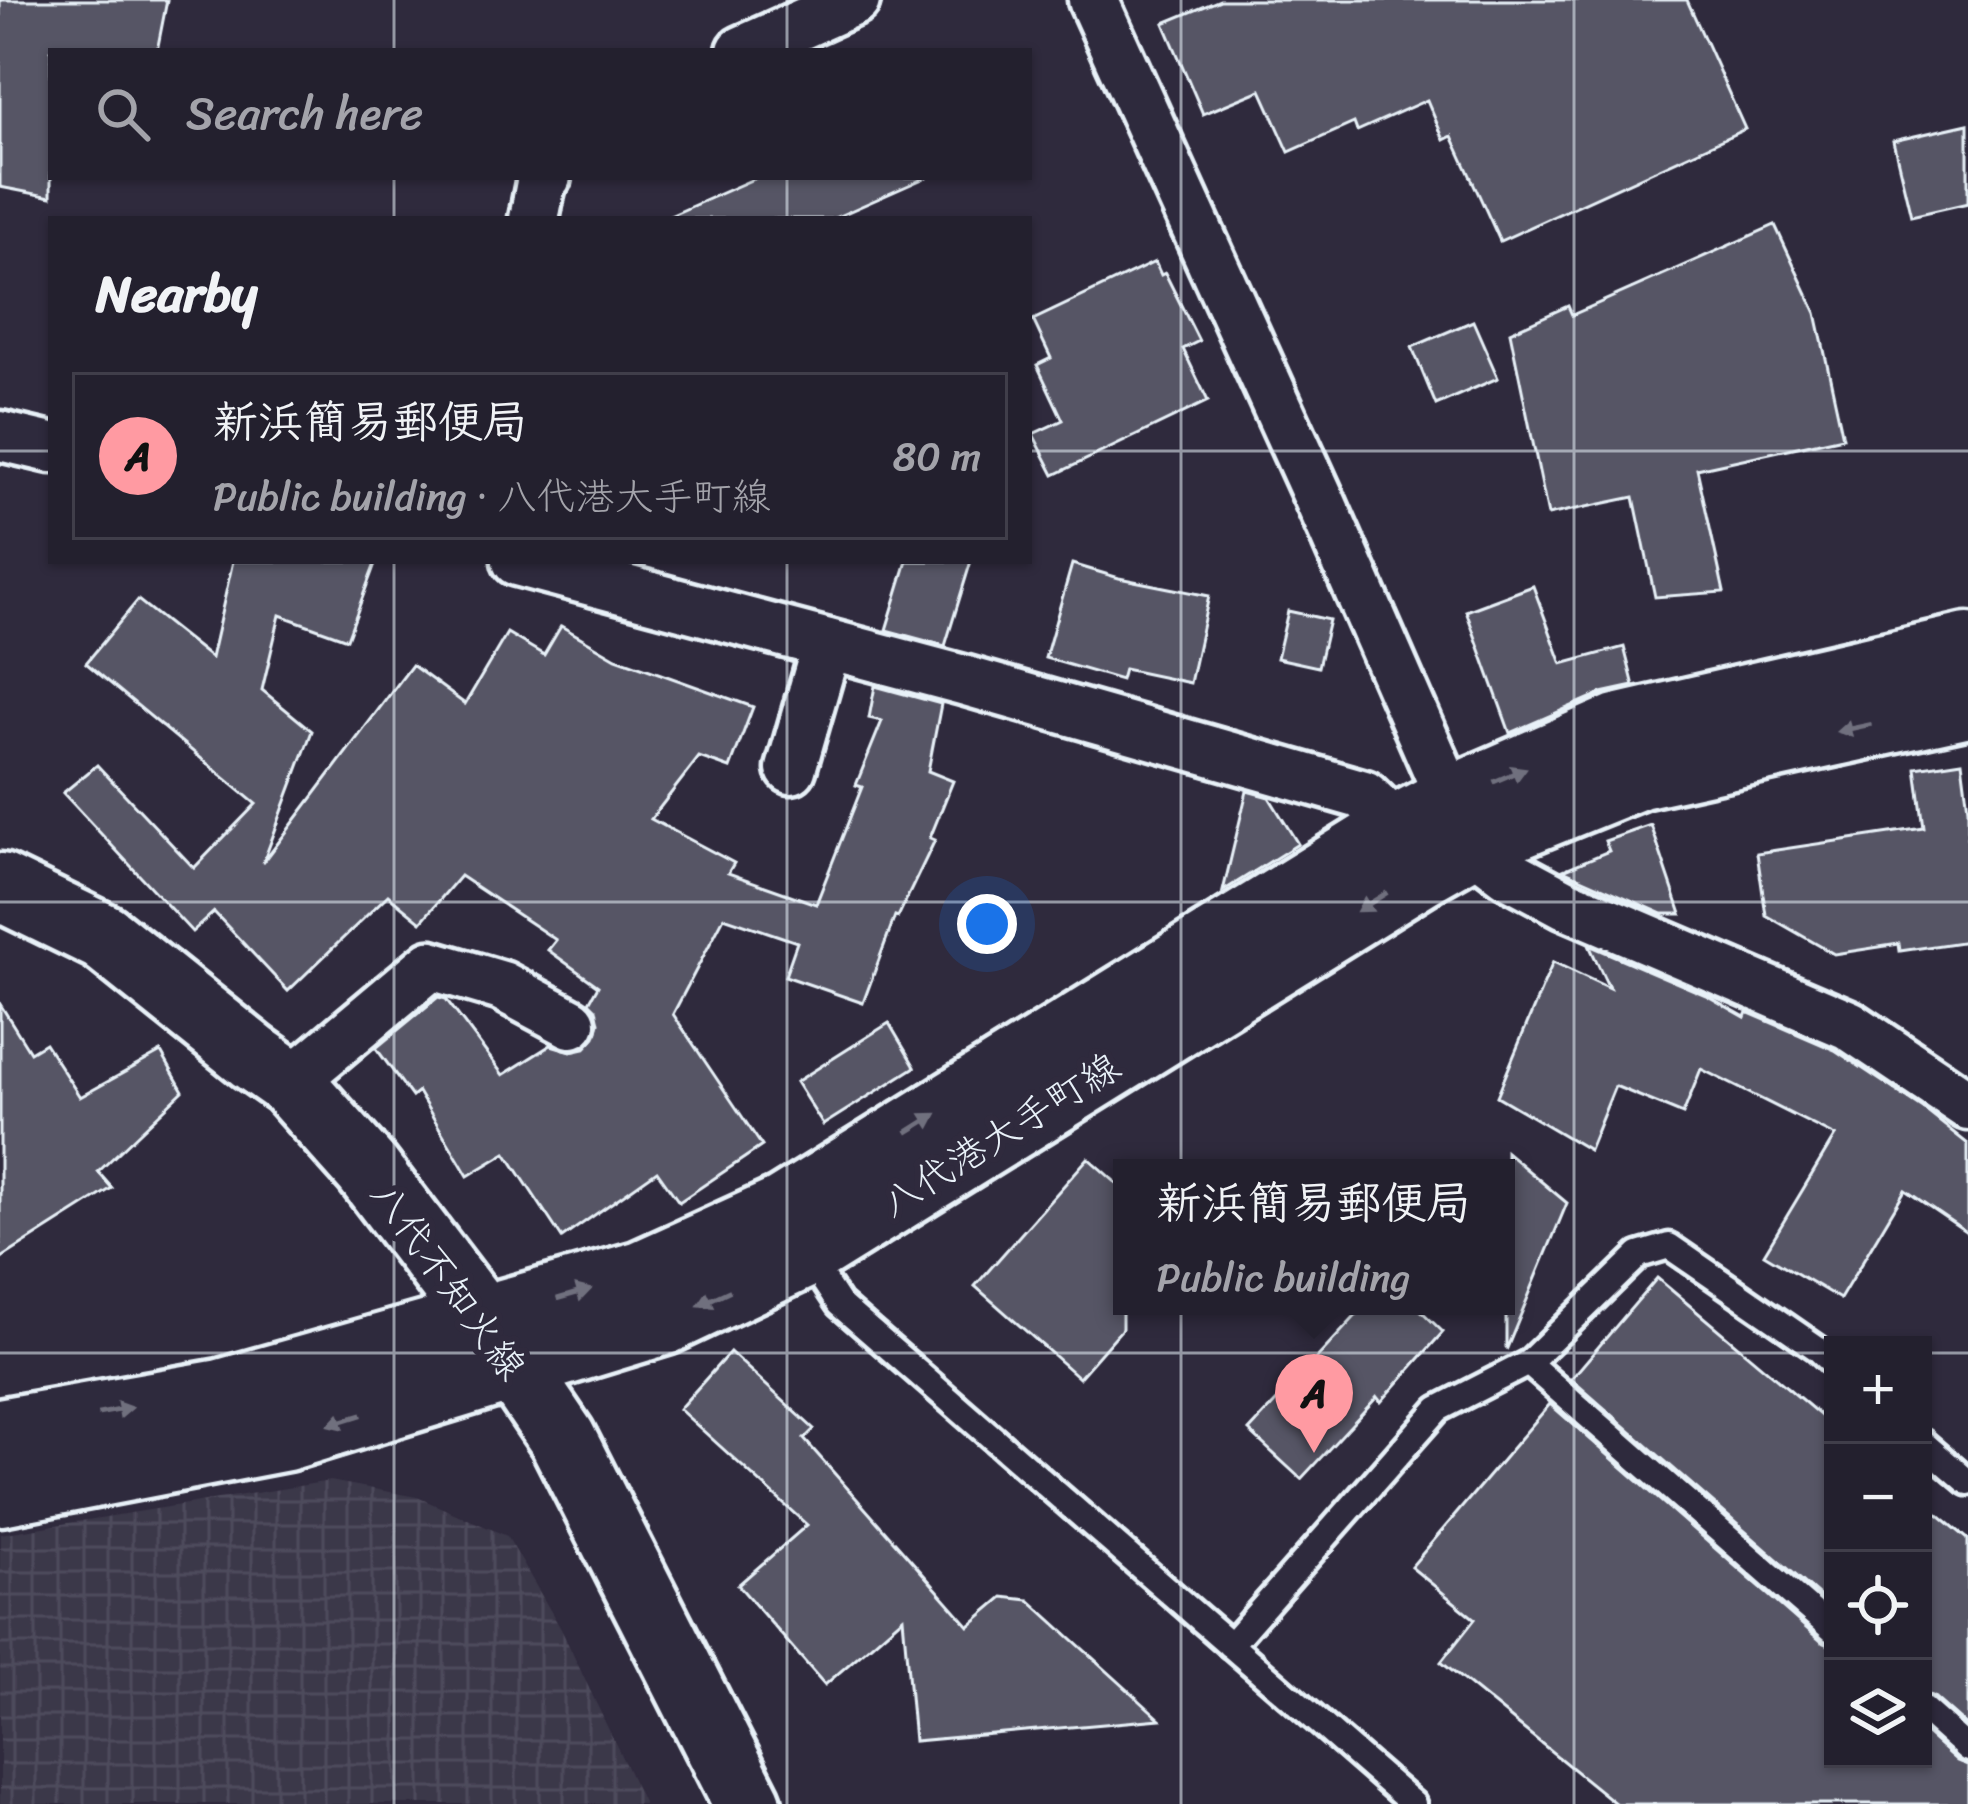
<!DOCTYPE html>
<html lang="en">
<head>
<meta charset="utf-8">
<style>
  body { margin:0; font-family:Sriracha,"Klee One",sans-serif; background:#2f2d3a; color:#f1f3f6 }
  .controls { position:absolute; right:36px; bottom:36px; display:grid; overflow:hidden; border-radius:0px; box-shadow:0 3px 9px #0004 }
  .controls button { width:108px; height:108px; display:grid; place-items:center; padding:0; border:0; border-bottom:3px solid #403e4a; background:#23202e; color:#f1f3f6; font:60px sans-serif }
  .you { position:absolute; left:987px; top:924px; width:42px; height:42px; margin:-30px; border:9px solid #fff; border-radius:50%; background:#1a73e8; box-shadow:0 0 0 18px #1a73e833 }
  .badge { display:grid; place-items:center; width:78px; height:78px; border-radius:50%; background:#ff9aa2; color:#111; font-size:39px; font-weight:700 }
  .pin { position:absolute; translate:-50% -99px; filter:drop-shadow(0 3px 6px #0008) }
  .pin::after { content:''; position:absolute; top:63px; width:42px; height:36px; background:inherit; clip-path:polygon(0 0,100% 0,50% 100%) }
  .popup { position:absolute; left:1113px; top:1159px; width:402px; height:156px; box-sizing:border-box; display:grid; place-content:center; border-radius:0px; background:#23202e; filter:drop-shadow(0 3px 9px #0005); font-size:39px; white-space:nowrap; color:#a3a3aa }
  .popup b { font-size:45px; color:#f1f3f6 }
  .popup::after { content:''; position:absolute; left:50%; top:100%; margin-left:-24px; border:24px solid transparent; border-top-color:#23202e }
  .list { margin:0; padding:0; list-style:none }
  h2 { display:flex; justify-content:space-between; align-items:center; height:156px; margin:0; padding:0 48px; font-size:51px }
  h2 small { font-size:39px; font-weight:400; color:#a3a3aa }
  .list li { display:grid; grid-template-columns:78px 1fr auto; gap:36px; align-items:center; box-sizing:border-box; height:168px; margin:0 24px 24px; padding:0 24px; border:3px solid #403e4a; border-radius:0px }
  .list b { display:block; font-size:45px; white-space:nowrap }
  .list p { margin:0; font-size:39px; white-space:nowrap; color:#a3a3aa }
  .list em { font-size:39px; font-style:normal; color:#a3a3aa }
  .icon { flex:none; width:66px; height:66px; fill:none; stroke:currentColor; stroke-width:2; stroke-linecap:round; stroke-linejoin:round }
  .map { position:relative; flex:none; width:1968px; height:1804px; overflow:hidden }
  .search { position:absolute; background:#23202e; box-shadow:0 3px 9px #0004; left:48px; top:48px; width:984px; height:132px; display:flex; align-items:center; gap:30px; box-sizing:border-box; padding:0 42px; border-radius:0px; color:#a3a3aa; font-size:45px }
  .panel { position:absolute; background:#23202e; box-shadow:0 3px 9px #0004; left:48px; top:216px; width:984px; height:348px; border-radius:0px }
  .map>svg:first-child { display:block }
</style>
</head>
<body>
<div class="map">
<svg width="1968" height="1804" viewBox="0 0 1968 1804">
  <defs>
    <pattern id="industrial-grid" width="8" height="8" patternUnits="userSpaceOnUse" patternTransform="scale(3)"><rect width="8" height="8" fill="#3b3749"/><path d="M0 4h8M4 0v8" fill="none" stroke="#4e4b5b"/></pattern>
  </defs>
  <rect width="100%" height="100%" fill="#2f2a3d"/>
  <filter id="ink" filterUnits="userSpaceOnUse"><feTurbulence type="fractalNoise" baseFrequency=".00833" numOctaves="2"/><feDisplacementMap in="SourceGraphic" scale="24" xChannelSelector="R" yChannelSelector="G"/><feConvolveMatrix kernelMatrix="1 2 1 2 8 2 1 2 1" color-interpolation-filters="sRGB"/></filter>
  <g filter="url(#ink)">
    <!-- industrial -->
    <polygon fill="url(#industrial-grid)" points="330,1481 417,1497 507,1536 561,1629 644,1804 0,1804 0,1534"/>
    <!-- building -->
    <g fill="#575565" stroke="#e8f1f8" stroke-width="3">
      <polygon points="0,0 167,0 157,51 51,51 51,197 0,187"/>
      <polygon points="1220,0 1687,0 1745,129 1500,241 1452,136 1444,140 1427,100 1357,131 1354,123 1289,152 1261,90 1203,114 1164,23"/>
      <polygon points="1968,124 1968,203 1911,216 1893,141"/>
      <polygon points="758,177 927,177 832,219 663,219"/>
      <polygon points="1775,225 1816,313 1843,437 1697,469 1724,592 1655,597 1634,497 1548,515 1510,332 1568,306 1572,315"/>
      <polygon points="1155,262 1161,275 1165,273 1199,341 1183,349 1208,401 1054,475 1033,434 1063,420 1037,365 1051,358 1033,320"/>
      <polygon points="1473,321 1498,378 1436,405 1412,347"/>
      <polygon points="233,561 376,561 347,639 280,615 262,690 312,731 263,863 412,665 465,704 507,633 544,655 561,626 616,658 753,707 730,768 699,757 651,819 734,863 728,873 816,904 862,787 856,785 882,721 869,718 875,686 941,704 928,771 953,781 930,838 935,840 898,917 895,916 863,1003 785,976 797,942 724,917 673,1014 762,1146 679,1202 657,1171 562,1238 506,1153 468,1176 418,1092 412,1097 376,1048 438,997 446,999 503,1075 551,1045 571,1051 585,1048 595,1037 599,1023 596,1009 589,1002 598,986 548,950 556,940 460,876 421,922 388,895 288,991 214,912 192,932 63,793 97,765 194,868 256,804 86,663 138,600 211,658"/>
      <polygon points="907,561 971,561 945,646 886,630"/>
      <polygon points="1072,564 1119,578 1209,596 1190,683 1124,669 1121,680 1045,658"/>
      <polygon points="1533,586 1562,664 1624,647 1634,686 1602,693 1510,733 1466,611"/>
      <polygon points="1288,611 1329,620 1318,667 1277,658"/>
      <polygon points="1962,761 1968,808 1968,941 1900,951 1899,944 1834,954 1766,915 1757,853 1924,828 1916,768"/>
      <polygon points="1247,791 1269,797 1298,844 1223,891"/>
      <polygon points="1651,825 1681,914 1663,914 1563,870 1609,851 1605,841"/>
      <polygon points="1589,945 1706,995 1745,1017 1747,1012 1835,1050 1925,1110 1968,1144 1968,1233 1905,1190 1840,1299 1764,1254 1835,1136 1701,1069 1683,1114 1615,1086 1589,1150 1497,1096 1553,962 1609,988"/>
      <polygon points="0,1004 30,1052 45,1043 80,1097 161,1052 183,1091 98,1172 112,1188 0,1259"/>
      <polygon points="889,1023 915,1067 823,1125 796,1082"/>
      <polygon points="1506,1152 1567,1203 1507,1348 1506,1347"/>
      <polygon points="1088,1158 1122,1188 1122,1329 1079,1378 975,1286"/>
      <polygon points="1657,1278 1833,1426 1833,1608 1571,1379"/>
      <polygon points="1365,1306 1416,1306 1443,1332 1381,1402 1377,1397 1301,1479 1249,1431"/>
      <polygon points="730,1352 814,1429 804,1439 969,1626 1003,1597 1029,1600 1160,1719 914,1741 903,1617 825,1685 738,1585 807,1525 679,1409"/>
      <polygon points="1550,1404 1822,1642 1833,1646 1833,1759 1923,1759 1923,1731 1957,1761 1968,1765 1968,1804 1616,1804 1441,1662 1475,1619 1411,1567"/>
      <polygon points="1923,1502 1968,1539 1968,1727 1934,1697 1923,1693"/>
    </g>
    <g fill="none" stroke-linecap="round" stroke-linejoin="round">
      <defs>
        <g id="lane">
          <polyline points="806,1254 839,1304 1413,1804"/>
          <polyline points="1528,1363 1833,1630"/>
          <polyline points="1923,1443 1968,1482"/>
          <polyline points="1230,1645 1438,1409 1528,1363 1639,1255 1669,1246 1817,1348 1833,1363"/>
          <polyline points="1923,1709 1968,1749"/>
        </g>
        <g id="street">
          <polyline points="1093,0 1318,496 1470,844 1508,873 1566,904 1849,1025 1968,1105"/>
          <polyline points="742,51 855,0"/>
          <polyline points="534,219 541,183 546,177"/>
          <polyline points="0,436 51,448"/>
          <polyline points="517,561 963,680 1364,795 1398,828 1416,855"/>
          <polyline points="791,769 827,644"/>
          <polyline points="290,1083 431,965 502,986 571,1023"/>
        </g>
        <g id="secondary">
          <polyline points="0,887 103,937 253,1057 290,1083 367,1169 482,1320 562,1438 748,1804"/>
          <polyline points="0,1432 221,1393 642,1274 783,1210 1398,828 1451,800 1617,728 1968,647"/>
          <polyline points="0,1492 286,1437 665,1321 806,1254 1426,869 1470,844 1640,775 1968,703"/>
        </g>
      </defs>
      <!-- lane casing -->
      <use href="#lane" stroke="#e8f1f8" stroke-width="33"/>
      <!-- street casing -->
      <use href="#street" stroke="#e8f1f8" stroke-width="57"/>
      <!-- secondary casing -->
      <use href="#secondary" stroke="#e8f1f8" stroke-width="75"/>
      <!-- lane -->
      <use href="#lane" stroke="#2f2a3d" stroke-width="24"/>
      <!-- street -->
      <use href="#street" stroke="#2f2a3d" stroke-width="48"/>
      <!-- secondary -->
      <use href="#secondary" stroke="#2f2a3d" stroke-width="66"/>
    </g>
    <!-- one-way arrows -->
    <defs><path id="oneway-solid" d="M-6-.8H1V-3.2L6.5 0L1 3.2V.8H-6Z" transform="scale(3)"/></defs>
    <g fill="#70707e">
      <use href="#oneway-solid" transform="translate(1854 728) rotate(168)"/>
      <use href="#oneway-solid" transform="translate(1510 775) rotate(-23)"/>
      <use href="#oneway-solid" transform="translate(1372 902) rotate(148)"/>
      <use href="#oneway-solid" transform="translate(922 1123) rotate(-32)"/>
      <use href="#oneway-solid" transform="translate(574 1294) rotate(-16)"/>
      <use href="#oneway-solid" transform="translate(714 1298) rotate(155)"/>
      <use href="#oneway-solid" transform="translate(115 1411) rotate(-10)"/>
      <use href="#oneway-solid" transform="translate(345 1420) rotate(163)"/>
    </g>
  </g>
  <!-- grid -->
  <path fill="none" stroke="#e8f1f8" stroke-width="3" stroke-opacity="0.55" d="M394,0v51M787,0v51M1181,0v1804M1574,0v1804M394,177v42M787,177v42M0,451h51M1029,451h939M394,561v1243M787,561v1243M0,902h1968M0,1353h1833M1923,1353h45"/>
  <g text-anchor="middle" stroke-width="12" stroke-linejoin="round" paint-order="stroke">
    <!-- street labels -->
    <g font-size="39" fill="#e8f1f8" stroke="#2f2a3d">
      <text transform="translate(1000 1134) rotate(-32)" y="14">八代港大手町線</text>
      <text transform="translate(449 1280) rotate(54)" y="14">八代不知火線</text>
    </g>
  </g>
</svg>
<div class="controls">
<button>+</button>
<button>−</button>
<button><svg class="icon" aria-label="locate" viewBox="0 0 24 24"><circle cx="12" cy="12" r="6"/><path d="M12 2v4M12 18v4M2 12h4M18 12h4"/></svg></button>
<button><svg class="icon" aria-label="layers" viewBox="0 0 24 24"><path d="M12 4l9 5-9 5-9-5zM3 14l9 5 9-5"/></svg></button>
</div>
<div class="you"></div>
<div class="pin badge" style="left:1314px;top:1453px">A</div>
<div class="popup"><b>新浜簡易郵便局</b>Public building</div>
<div class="search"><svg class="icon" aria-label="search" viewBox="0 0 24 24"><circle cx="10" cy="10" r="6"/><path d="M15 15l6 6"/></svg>Search here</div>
<section class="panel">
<h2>Nearby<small></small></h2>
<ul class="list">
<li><span class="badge">A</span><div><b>新浜簡易郵便局</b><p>Public building · 八代港大手町線</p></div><em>80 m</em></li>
</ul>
</section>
</div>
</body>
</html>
